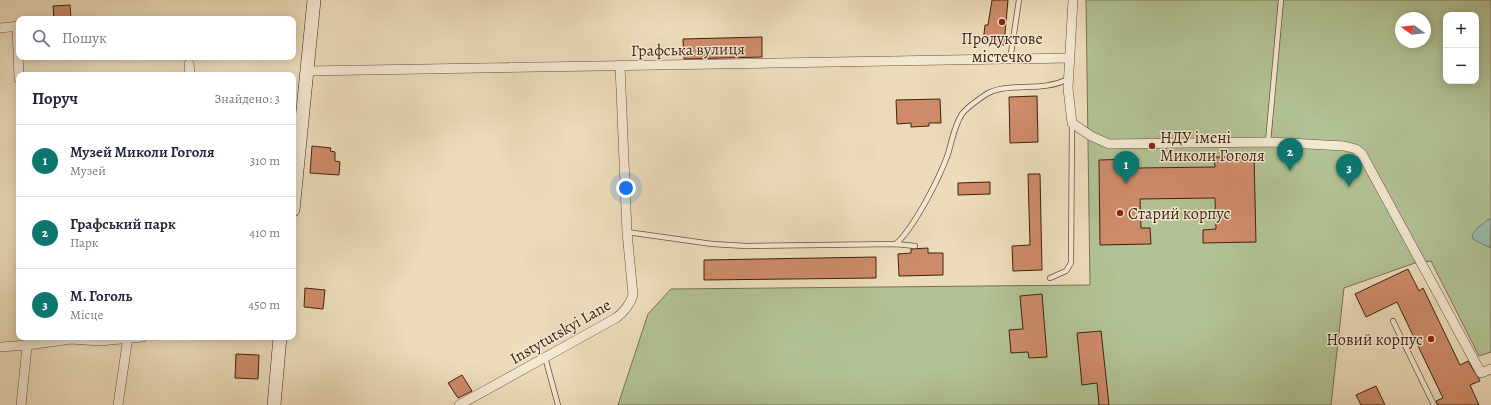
<!DOCTYPE html>
<html lang="uk">
<head>
<meta charset="utf-8">
<style>
  body { margin:0; font-family:Alegreya,serif; background:#f6f6f7; color:#1f2937 }
  .controls { position:absolute; right:12px; top:12px; display:grid; overflow:hidden; border-radius:8px; box-shadow:0 2px 10px #0003 }
  .controls button { width:36px; height:36px; display:grid; place-items:center; padding:0; border:0; border-bottom:1px solid #e0e1e3; background:#fff; color:#1f2937; font:20px sans-serif }
  .compass { position:absolute; left:1395px; top:12px; width:36px; height:36px; border-radius:50%; background:#fff; box-shadow:0 2px 10px #0003; rotate:285deg }
  .you { position:absolute; left:626px; top:188px; width:14px; height:14px; margin:-10px; border:3px solid #fff; border-radius:50%; background:#1a73e8; box-shadow:0 0 0 6px #1a73e833 }
  .badge { display:grid; place-items:center; width:26px; height:26px; border-radius:50%; background:#0f766e; color:#fff; font-size:13px; font-weight:700 }
  .pin { position:absolute; translate:-50% -33px; filter:drop-shadow(0 1px 2px #0008) }
  .pin::after { content:''; position:absolute; top:21px; width:14px; height:12px; background:inherit; clip-path:polygon(0 0,100% 0,50% 100%) }
  .list { margin:0; padding:0; list-style:none }
  h2 { display:flex; justify-content:space-between; align-items:center; height:52px; margin:0; padding:0 16px; font-size:17px }
  h2 small { font-size:13px; font-weight:400; color:#747a83 }
  .list li { display:grid; grid-template-columns:26px 1fr auto; gap:12px; align-items:center; box-sizing:border-box; height:72px; padding:0 16px; border-top:1px solid #e0e1e3 }
  .list b { display:block; font-size:15px; white-space:nowrap }
  .list p { margin:0; font-size:13px; white-space:nowrap; color:#747a83 }
  .list em { font-size:13px; font-style:normal; color:#747a83 }
  .icon { flex:none; width:22px; height:22px; fill:none; stroke:currentColor; stroke-width:2; stroke-linecap:round; stroke-linejoin:round }
  .map { position:relative; flex:none; width:1491px; height:405px; overflow:hidden }
  .search { position:absolute; background:#fff; box-shadow:0 2px 10px #0003; left:16px; top:16px; width:280px; height:44px; display:flex; align-items:center; gap:10px; box-sizing:border-box; padding:0 14px; border-radius:8px; color:#747a83; font-size:15px }
  .panel { position:absolute; background:#fff; box-shadow:0 2px 10px #0003; left:16px; top:72px; width:280px; height:268px; border-radius:8px }
  .map>svg:first-child { display:block }
</style>
</head>
<body>
<div class="map">
<svg width="1491" height="405" viewBox="0 0 1491 405">
  <rect width="100%" height="100%" fill="#ecdcba"/>
  <filter id="stains"><feTurbulence type="fractalNoise" baseFrequency=".005" numOctaves="4"/><feColorMatrix values="0 0 0 0 .2 0 0 0 0 .09 0 0 0 0 .02 0 0 0 .5 -.17"/></filter>
  <radialGradient id="worn" r=".72"><stop offset=".6" stop-color="#630" stop-opacity="0"/><stop offset="1" stop-color="#630" stop-opacity=".3"/></radialGradient>
  <!-- green -->
  <path fill="#b2c294" stroke="#787252" fill-rule="evenodd" d="M1086,0h405v352l-12,4 -48,-95 -16,2 -71,25 -13,117h-713l30,-91 23,-25 419,-4zM1446,15h30v66h-30zM1401,18h24v24h-24z"/>
  <!-- water -->
  <polygon fill="#99bcae" stroke="#757f6f" points="1488,219 1491,220 1490,248 1473,239 1472,235 1479,226 1482,225"/>
  <!-- building -->
  <g fill="#ce8b69" stroke="#3e2311">
    <polygon points="992,0 1008,0 1004,45 983,43 985,25 988,25"/>
    <polygon points="70,5 71,19 54,19 53,6"/>
    <polygon points="762,37 762,57 684,59 683,39"/>
    <polygon points="1037,96 1038,142 1010,143 1009,97"/>
    <polygon points="940,99 941,123 929,123 929,126 911,127 911,123 897,124 896,100"/>
    <polygon points="312,146 331,148 330,151 335,152 335,161 340,162 339,175 310,173"/>
    <polygon points="1214,157 1254,157 1256,242 1203,243 1203,230 1216,229 1215,198 1140,199 1141,228 1150,228 1151,244 1100,245 1099,160 1138,159 1138,168 1215,167"/>
    <polygon points="1028,174 1040,174 1042,270 1013,271 1012,246 1030,245"/>
    <polygon points="990,182 990,194 958,195 958,183"/>
    <polygon points="928,248 928,253 943,253 943,275 899,276 898,254 911,253 911,249"/>
    <polygon points="876,257 876,278 704,280 704,260"/>
    <polygon points="1408,269 1419,291 1423,288 1460,365 1468,361 1479,379 1480,381 1470,385 1479,405 1438,405 1436,401 1443,398 1397,302 1366,317 1355,294"/>
    <polygon points="305,288 325,290 323,309 304,307"/>
    <polygon points="1042,294 1047,357 1029,358 1028,352 1011,353 1009,330 1023,329 1020,296"/>
    <polygon points="1101,331 1109,405 1099,405 1097,383 1082,385 1077,333"/>
    <polygon points="236,354 259,355 258,379 235,378"/>
    <polygon points="462,375 472,391 458,398 448,383"/>
    <polygon points="1376,386 1385,405 1361,405 1356,395"/>
  </g>
  <g fill="none" stroke-linecap="round" stroke-linejoin="round">
    <defs>
      <g id="lane">
        <polyline points="1010,60 1019,0"/>
        <polyline points="1268,142 1281,0"/>
        <polyline points="627,232 712,244 746,246 896,244 915,246"/>
        <path d="M896,244c19,-18 43,-65 52,-90 4,-13 6,-28 14,-40 5,-7 16,-14 23,-19 21,-14 57,-2 83,-16"/>
        <polyline points="1050,278 1066,271 1071,263 1072,123"/>
        <polyline points="1393,321 1434,405"/>
        <polyline points="545,357 558,405"/>
      </g>
      <g id="street">
        <polyline points="1073,0 1068,88 1072,123 1091,136 1109,144 1268,142 1344,146 1356,149 1362,154 1481,373 1491,369"/>
        <polyline points="17,26 19,79"/>
        <polyline points="0,28 19,26"/>
        <polyline points="189,64 190,75"/>
        <polyline points="308,71 1069,58"/>
        <polyline points="0,347 28,345 71,339 99,341 143,337"/>
        <polyline points="21,405 28,337"/>
        <polyline points="118,405 128,337"/>
        <path d="M459,405l157,-87c9,-7 14,-13 17,-23l-6,-63 -7,-167"/>
      </g>
      <g id="secondary">
        <polyline points="293,210 314,0"/>
        <polyline points="274,405 280,337"/>
      </g>
    </defs>
    <!-- lane casing -->
    <use href="#lane" stroke="#6a513b" stroke-width="6"/>
    <!-- street casing -->
    <use href="#street" stroke="#6a513b" stroke-width="10"/>
    <!-- secondary casing -->
    <use href="#secondary" stroke="#3e2311" stroke-width="14"/>
    <!-- lane -->
    <use href="#lane" stroke="#f3e8d2" stroke-width="4.5"/>
    <!-- street -->
    <use href="#street" stroke="#f3e8d2" stroke-width="9"/>
    <!-- secondary -->
    <use href="#secondary" stroke="#f3e8d2" stroke-width="13"/>
  </g>
  <!-- markers -->
  <g fill="#8f2418" stroke="#f3e8d2" stroke-width="1.5">
    <circle cx="1002" cy="22" r="4"/>
    <circle cx="1152" cy="146" r="4"/>
    <circle cx="1120" cy="213" r="4"/>
    <circle cx="1431" cy="339" r="4"/>
  </g>
  <g text-anchor="middle" stroke-width="3" stroke-linejoin="round" paint-order="stroke">
    <!-- poi labels -->
    <g font-size="16" fill="#3e2311" stroke="#f3e8d2" text-anchor="start">
      <text x="1002" y="44" text-anchor="middle">Продуктове<tspan x="1002" dy="18">містечко</tspan></text>
      <text x="1160" y="143">НДУ імені<tspan x="1160" dy="18">Миколи Гоголя</tspan></text>
      <text x="1128" y="219">Старий корпус</text>
      <text x="1423" y="345" text-anchor="end">Новий корпус</text>
    </g>
    <!-- street labels -->
    <g font-size="16" fill="#3e2311" stroke="#f3e8d2">
      <text transform="translate(688 49) rotate(-1)" y="6">Графська вулиця</text>
      <text transform="translate(560 331) rotate(-30)" y="6">Instytutskyi Lane</text>
    </g>
  </g>
  <rect width="100%" height="100%" filter="url(#stains)"/>
  <rect width="100%" height="100%" fill="url(#worn)"/>
</svg>
<div class="controls">
<button>+</button>
<button>−</button>
</div>
<svg class="compass" viewBox="-18 -18 36 36"><path d="M0-13l5 13h-10z" fill="#e53935"/><path d="M0 13l5-13h-10z" fill="#747a83"/></svg>
<div class="you"></div>
<div class="pin badge" style="left:1126px;top:184px">1</div>
<div class="pin badge" style="left:1290px;top:171px">2</div>
<div class="pin badge" style="left:1349px;top:187px">3</div>
<div class="search"><svg class="icon" aria-label="search" viewBox="0 0 24 24"><circle cx="10" cy="10" r="6"/><path d="M15 15l6 6"/></svg>Пошук</div>
<section class="panel">
<h2>Поруч<small>Знайдено: 3</small></h2>
<ul class="list">
<li><span class="badge">1</span><div><b>Музей Миколи Гоголя</b><p>Музей</p></div><em>310 m</em></li>
<li><span class="badge">2</span><div><b>Графський парк</b><p>Парк</p></div><em>410 m</em></li>
<li><span class="badge">3</span><div><b>М. Гоголь</b><p>Місце</p></div><em>450 m</em></li>
</ul>
</section>
</div>
</body>
</html>
